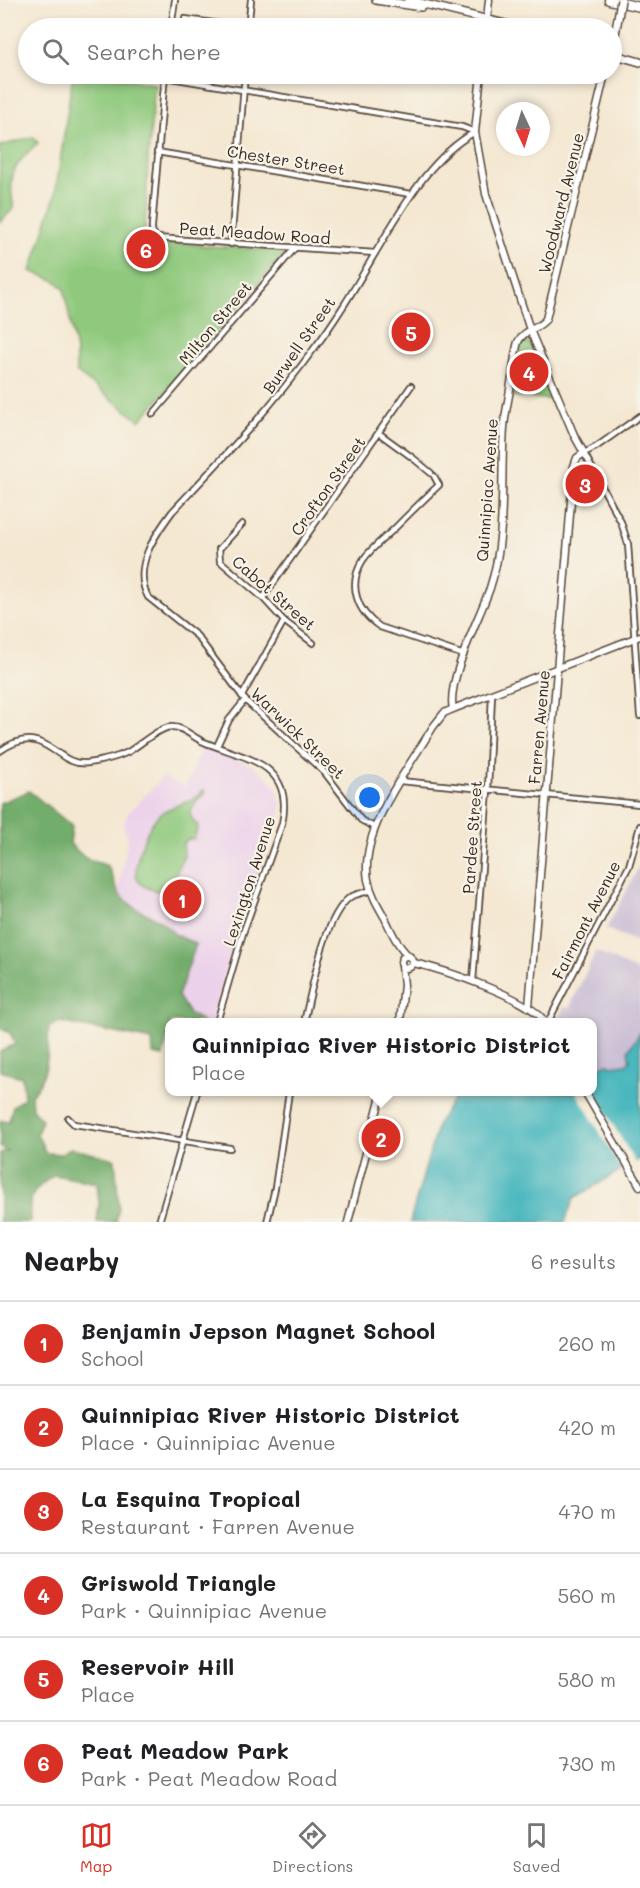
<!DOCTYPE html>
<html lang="en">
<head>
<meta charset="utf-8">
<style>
  body { margin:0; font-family:Mali,sans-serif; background:#f6f6f6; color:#202124 }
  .compass { position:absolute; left:496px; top:102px; width:54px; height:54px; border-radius:50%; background:#fff; box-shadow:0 3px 9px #0003; rotate:176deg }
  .you { position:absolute; left:370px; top:798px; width:21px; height:21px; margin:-15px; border:4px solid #fff; border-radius:50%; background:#1a73e8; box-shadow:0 0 0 9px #1a73e833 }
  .badge { display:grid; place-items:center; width:39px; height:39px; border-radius:50%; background:#d93025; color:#fff; font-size:20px; font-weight:700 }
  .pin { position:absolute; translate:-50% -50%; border:3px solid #fff; box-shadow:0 2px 6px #0006 }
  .popup { position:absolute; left:165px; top:1018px; width:432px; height:78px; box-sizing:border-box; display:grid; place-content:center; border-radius:12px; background:#fff; filter:drop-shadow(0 2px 4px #0005); font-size:20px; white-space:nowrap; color:#757577 }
  .popup b { font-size:22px; color:#202124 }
  .popup::after { content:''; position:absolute; left:50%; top:100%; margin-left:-12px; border:12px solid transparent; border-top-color:#fff }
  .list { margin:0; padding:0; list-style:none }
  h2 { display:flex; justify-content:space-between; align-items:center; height:78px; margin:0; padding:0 24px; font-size:26px }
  h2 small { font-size:20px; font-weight:400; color:#757577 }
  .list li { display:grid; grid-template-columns:39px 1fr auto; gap:18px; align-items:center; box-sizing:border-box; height:84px; padding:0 24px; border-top:2px solid #e0e0e0 }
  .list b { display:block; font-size:22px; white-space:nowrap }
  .list p { margin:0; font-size:20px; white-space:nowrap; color:#757577 }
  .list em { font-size:20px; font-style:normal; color:#757577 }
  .icon { flex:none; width:33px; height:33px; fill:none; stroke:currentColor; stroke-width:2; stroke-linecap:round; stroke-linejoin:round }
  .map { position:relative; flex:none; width:640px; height:1222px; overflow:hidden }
  .search { position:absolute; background:#fff; box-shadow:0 3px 9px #0003; left:18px; right:18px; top:18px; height:66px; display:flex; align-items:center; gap:15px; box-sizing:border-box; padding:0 21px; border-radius:33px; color:#757577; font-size:22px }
  .sheet { height:582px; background:#fff }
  nav { display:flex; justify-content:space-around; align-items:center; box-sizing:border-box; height:84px; border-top:2px solid #e0e0e0; background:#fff; font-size:16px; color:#757577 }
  nav a { display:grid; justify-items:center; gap:3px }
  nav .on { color:#d93025 }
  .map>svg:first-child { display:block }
</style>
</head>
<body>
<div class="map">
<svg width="640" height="1222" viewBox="0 0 640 1222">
  <rect width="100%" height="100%" fill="#f7f3e8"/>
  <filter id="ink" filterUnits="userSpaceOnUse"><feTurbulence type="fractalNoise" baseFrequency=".0167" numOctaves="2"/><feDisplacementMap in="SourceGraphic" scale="12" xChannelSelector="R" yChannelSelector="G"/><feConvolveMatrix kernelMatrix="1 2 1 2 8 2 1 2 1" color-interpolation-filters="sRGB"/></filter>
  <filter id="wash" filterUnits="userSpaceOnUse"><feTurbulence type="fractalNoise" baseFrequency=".008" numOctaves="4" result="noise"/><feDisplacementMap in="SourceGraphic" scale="24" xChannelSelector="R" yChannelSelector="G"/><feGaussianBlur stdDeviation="1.35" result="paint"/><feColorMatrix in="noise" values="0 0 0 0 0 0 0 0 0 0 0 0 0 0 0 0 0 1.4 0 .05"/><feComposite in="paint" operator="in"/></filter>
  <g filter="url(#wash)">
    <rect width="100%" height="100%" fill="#f4e8d2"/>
    <!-- built -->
    <polygon fill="#ecd1ea" points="202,747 254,766 273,783 278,792 281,804 280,814 235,936 212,1022 170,1022 169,1039 72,1019 116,901 128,838 123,825 128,813 163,777 185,787"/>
    <!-- industrial -->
    <g fill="#cbbfd5">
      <polygon points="640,865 640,943 606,929"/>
      <polygon points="596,951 640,973 640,1033 628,1051 630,1060 626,1064 612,1066 608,1064 593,1068 592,1022 557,1022 564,1007 569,1009"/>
    </g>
    <!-- green -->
    <g fill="#8fc97d" stroke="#657a4e" stroke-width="1.5">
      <polygon points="73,74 99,74 155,84 148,158 145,232 149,242 287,251 140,421 76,372 76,351 64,289 56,281 31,271 55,196"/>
      <path d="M33,137l5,6c-25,22 -31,32 -24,65l-14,14v-76z"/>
      <polygon points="523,342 531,344 554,400 513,396 521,345"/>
      <path d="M204,790l2,1c-8,13 -26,18 -8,35l-4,13h-6l-5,5 1,11 -13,30 -2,2 -8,-2 -3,6c-7,-2 -16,-4 -20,-11 -7,-13 10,-56 21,-65 14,-12 33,-10 45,-25z"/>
    </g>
    <!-- forest -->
    <path fill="#73ad6c" stroke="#576c45" stroke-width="1.5" d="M29,791l43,35 -2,18 15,14 23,8 11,28 16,14 24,12 17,15 20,9 -18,52 11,18 15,8h-34l-1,15h-2l-4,19 -10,-2 -1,-14 -92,-18 -11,5c-2,27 1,47 -18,68l1,14 10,11 -5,14 9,19 16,1 8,-6 45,11 4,49 -3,14h-19l2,-19 -2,-20 -43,-8c-21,15 -26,20 -24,47h-30v-69l7,-2 -7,-4v-26h9l4,-15 11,-8 -2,-21 -22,-6v-19l15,-8 -5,-11 -10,-5v-225z"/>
    <!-- water -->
    <polygon fill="#48b7be" stroke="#42706e" stroke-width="1.5" points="640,1033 640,1159 574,1198 565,1222 410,1222 438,1123 458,1092 592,1092 593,1068 608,1064 612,1066 626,1064 630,1060 628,1051"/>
    <!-- pier -->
    <polygon fill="#f4e8d2" points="593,1090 636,1164 623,1172 576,1092 592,1092"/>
  </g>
  <g filter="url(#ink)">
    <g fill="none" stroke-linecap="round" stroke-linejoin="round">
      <defs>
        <g id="street">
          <polyline points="185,19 248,28 293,25 325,28"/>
          <polyline points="171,28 175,0"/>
          <polyline points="248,28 251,0"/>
          <polyline points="165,74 152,226 152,231 156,238 375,253"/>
          <polyline points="165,77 462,127 475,132"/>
          <polyline points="157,152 411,194"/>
          <polyline points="231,244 245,74"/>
          <polyline points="153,414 295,248"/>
          <polyline points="640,416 596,447 584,453 621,522 628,544 640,716"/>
          <polyline points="380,434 413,458 431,473"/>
          <path d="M434,476l5,9c-15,14 -29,28 -43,42 -10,10 -25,21 -33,33 -16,25 -6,52 17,67l84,28"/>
          <polyline points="242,524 219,549 220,561 263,598 284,621 313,643"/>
          <polyline points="263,598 411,386"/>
          <polyline points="242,696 284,621"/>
          <polyline points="217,746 229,720 245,700"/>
          <path d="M0,751c46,-32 55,17 88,12 14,-2 28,-5 40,-11 12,-7 30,-24 43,-25 12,-1 22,11 33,15 41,17 91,20 78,82l-39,109 -26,89"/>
          <polyline points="400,781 640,804"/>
          <path d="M374,827l-13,-7 -36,-47 -80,-73 -48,-64 -49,-39c-16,-30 7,-62 24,-85 49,-52 99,-104 141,-162 24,-31 44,-66 64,-100 26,-43 53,-93 98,-118"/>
          <polyline points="473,981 488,790 492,694"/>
          <path d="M304,1022c8,-31 19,-103 45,-124 5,-4 15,-5 22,-8"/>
          <polyline points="548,1022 629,866 640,826"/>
          <polyline points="68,1118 74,1124 230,1148"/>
          <polyline points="159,1222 197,1092"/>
          <polyline points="267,1222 275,1188 289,1092"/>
        </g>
        <g id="secondary">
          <polyline points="486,28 489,0"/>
          <polyline points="481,74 475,132 486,194 530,330 574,435 584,453 577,458 574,466 529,1007"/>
          <path d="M453,709c-7,-28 27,-92 37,-121 17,-52 10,-107 14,-160 1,-15 5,-30 7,-45 3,-13 3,-29 7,-41 5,-12 21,-13 28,-23l59,-245"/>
          <circle cx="407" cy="962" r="6"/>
          <path d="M409,956c-11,-9 -18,-25 -24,-38 -7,-12 -14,-24 -17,-38 -9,-50 40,-111 65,-153l11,-14 9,-4 187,-73"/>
          <path d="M414,963c30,7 116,35 131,59"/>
          <polyline points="400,1022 404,985 402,966"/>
          <polyline points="585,1092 640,1186"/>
          <polyline points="348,1222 382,1092"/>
        </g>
        <g id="primary">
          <polyline points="376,0 421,7"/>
          <polyline points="408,0 521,28"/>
          <polyline points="612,50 618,18"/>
          <polyline points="612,54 640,62"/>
        </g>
        <polyline id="highway" points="609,0 640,7"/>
      </defs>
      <!-- street casing -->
      <use href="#street" stroke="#574639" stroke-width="8"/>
      <!-- secondary casing -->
      <use href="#secondary" stroke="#574639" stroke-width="9"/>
      <!-- primary casing -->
      <use href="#primary" stroke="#574639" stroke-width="10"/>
      <!-- highway casing -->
      <use href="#highway" stroke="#574639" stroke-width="11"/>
      <!-- street -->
      <use href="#street" stroke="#fff" stroke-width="4.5"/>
      <!-- secondary -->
      <use href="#secondary" stroke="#fff" stroke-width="6"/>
      <!-- primary -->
      <use href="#primary" stroke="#fff" stroke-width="7"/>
      <!-- highway -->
      <use href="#highway" stroke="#fff" stroke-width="8"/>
      <defs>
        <polyline id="primary-bridge" points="618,18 621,0"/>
      </defs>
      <!-- primary-bridge casing -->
      <use href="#primary-bridge" stroke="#574639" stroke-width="10" stroke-linecap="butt"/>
      <!-- primary-bridge -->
      <use href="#primary-bridge" stroke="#fff" stroke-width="7"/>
    </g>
  </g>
  <g text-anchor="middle" stroke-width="4.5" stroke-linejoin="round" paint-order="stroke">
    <!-- street labels -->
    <g font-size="16" fill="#3b2a1e" stroke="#f7f3e8">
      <text transform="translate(286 160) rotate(9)" y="6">Chester Street</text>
      <text transform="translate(561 203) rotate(-76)" y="6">Woodward Avenue</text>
      <text transform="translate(255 233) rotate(4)" y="6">Peat Meadow Road</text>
      <text transform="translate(215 323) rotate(-50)" y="6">Milton Street</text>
      <text transform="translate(299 345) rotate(-55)" y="6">Burwell Street</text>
      <text transform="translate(328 486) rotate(-55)" y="6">Crofton Street</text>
      <text transform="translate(487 490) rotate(-86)" y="6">Quinnipiac Avenue</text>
      <text transform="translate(274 593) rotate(41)" y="6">Cabot Street</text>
      <text transform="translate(539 727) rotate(-85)" y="6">Farren Avenue</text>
      <text transform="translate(298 733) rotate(44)" y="6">Warwick Street</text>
      <text transform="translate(472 837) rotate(-86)" y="6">Pardee Street</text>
      <text transform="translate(249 881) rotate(-72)" y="6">Lexington Avenue</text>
      <text transform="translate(586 920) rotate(-63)" y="6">Fairmont Avenue</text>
    </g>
  </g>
</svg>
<svg class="compass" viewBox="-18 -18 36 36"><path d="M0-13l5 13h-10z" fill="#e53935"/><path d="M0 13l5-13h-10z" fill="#757577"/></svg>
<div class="you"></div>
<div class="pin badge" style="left:182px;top:899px">1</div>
<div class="pin badge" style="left:381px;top:1138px">2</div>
<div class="popup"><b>Quinnipiac River Historic District</b>Place</div>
<div class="pin badge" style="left:585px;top:484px">3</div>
<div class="pin badge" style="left:529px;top:372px">4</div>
<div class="pin badge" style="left:411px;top:332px">5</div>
<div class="pin badge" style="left:146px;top:249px">6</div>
<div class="search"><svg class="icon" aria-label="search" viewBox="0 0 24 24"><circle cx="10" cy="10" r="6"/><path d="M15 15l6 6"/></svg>Search here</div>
</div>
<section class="sheet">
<h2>Nearby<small>6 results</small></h2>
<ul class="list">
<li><span class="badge">1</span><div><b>Benjamin Jepson Magnet School</b><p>School</p></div><em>260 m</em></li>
<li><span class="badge">2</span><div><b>Quinnipiac River Historic District</b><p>Place · Quinnipiac Avenue</p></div><em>420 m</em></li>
<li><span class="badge">3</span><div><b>La Esquina Tropical</b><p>Restaurant · Farren Avenue</p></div><em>470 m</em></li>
<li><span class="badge">4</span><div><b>Griswold Triangle</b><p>Park · Quinnipiac Avenue</p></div><em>560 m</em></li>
<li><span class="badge">5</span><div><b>Reservoir Hill</b><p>Place</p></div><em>580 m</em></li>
<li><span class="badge">6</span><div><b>Peat Meadow Park</b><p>Park · Peat Meadow Road</p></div><em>730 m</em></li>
</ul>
</section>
<nav>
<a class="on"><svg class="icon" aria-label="map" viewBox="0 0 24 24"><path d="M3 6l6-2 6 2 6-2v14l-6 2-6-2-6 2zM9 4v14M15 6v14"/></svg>Map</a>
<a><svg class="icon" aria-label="directions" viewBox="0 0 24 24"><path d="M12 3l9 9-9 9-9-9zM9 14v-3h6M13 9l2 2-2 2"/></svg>Directions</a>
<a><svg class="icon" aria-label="saved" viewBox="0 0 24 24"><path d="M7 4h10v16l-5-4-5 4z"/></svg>Saved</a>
</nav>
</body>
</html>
